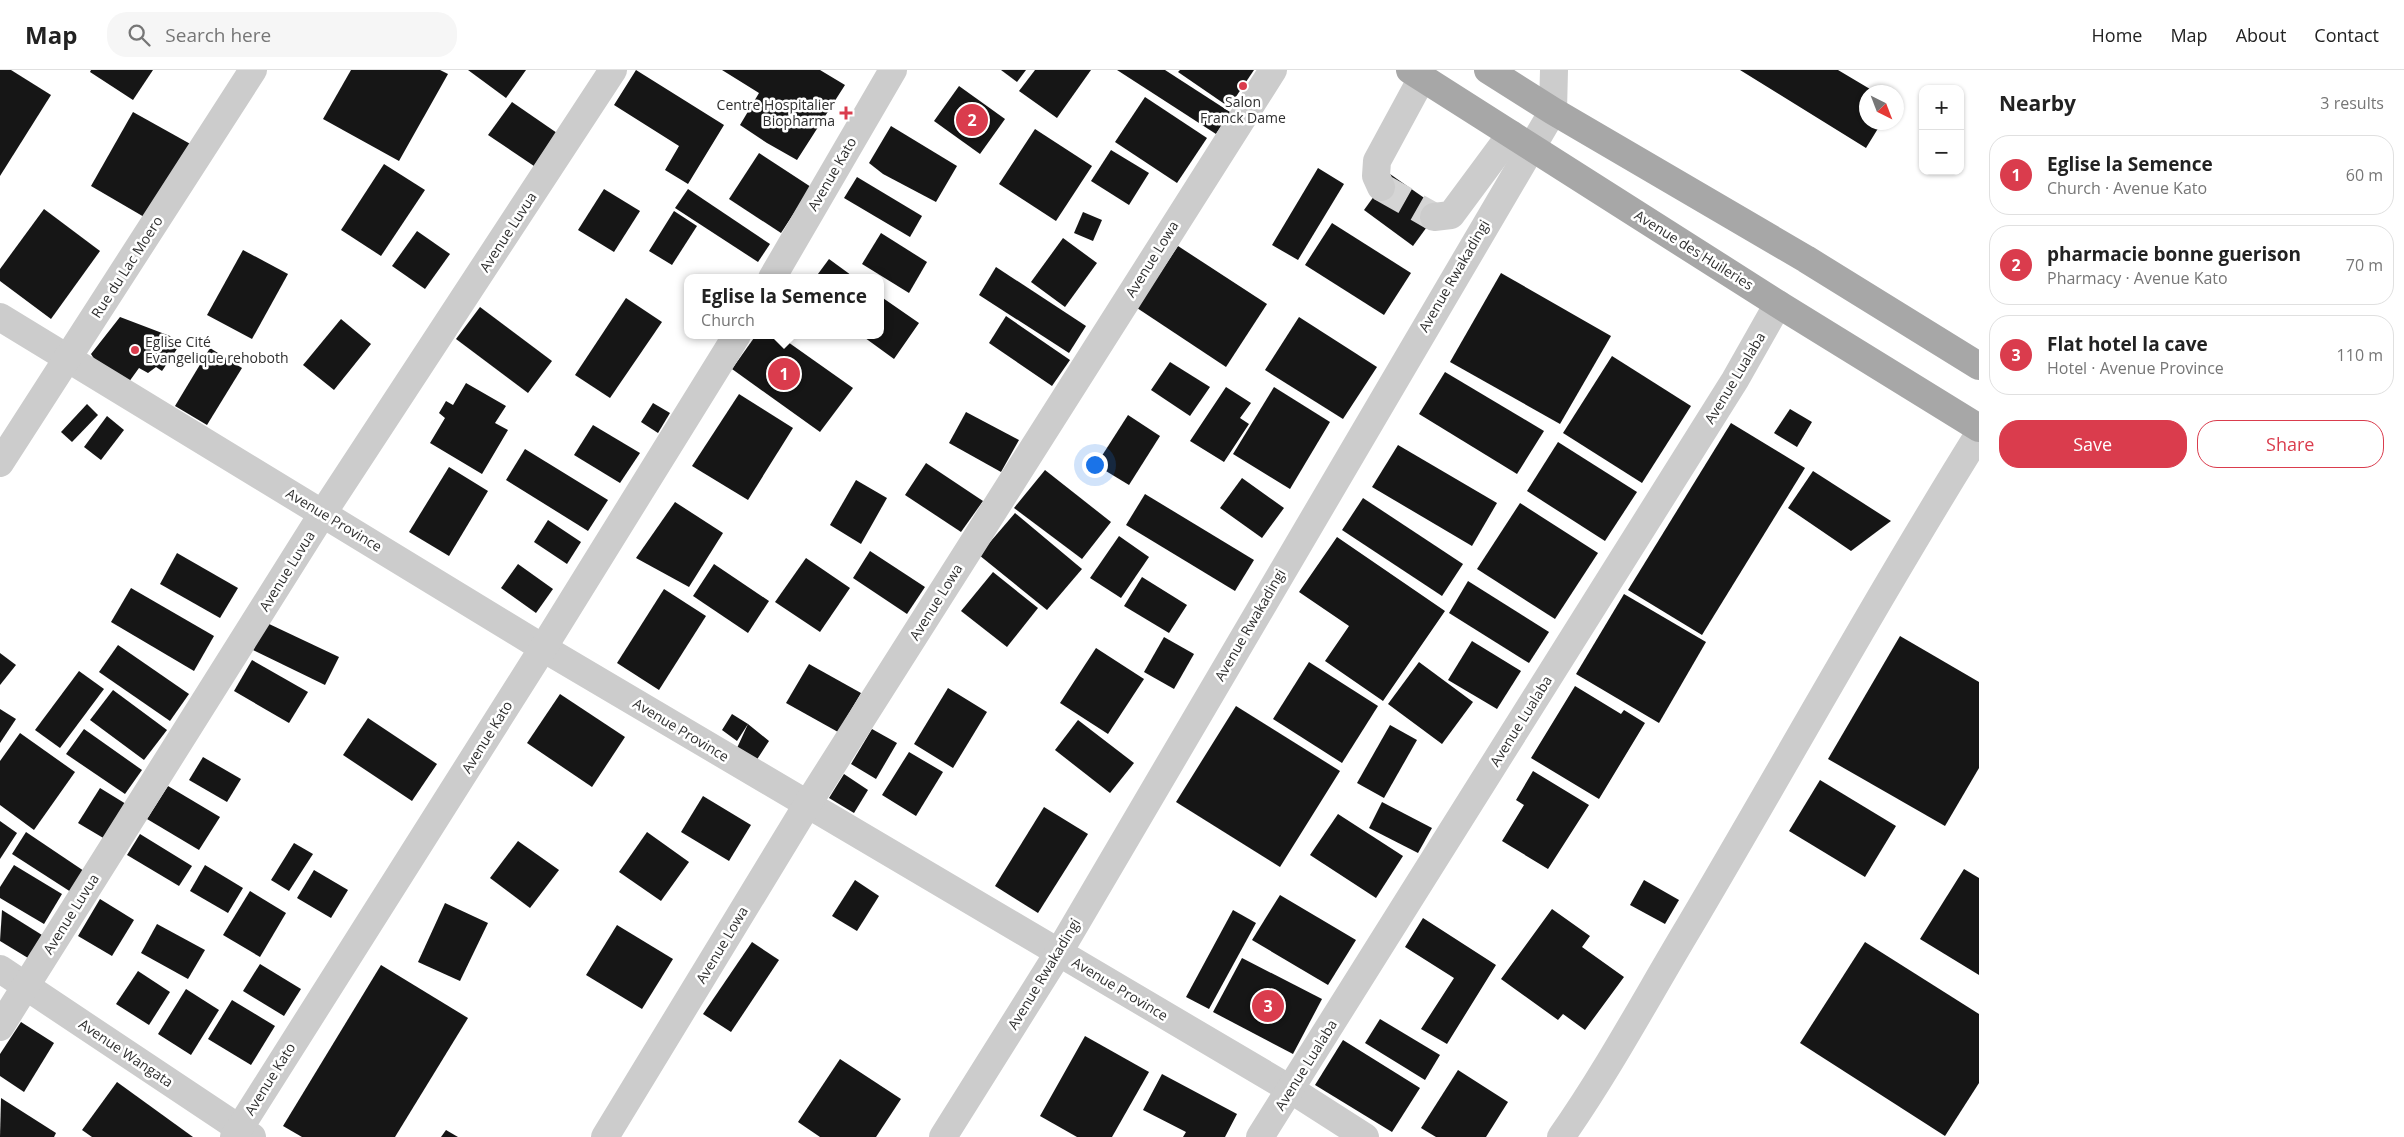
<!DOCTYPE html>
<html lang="en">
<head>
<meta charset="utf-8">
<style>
  body { margin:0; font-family:"Open Sans",sans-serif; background:#f6f6f6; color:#222 }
  .controls { position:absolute; right:15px; top:15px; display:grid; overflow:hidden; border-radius:10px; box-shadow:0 1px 4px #0004 }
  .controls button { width:45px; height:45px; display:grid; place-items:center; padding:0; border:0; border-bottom:1px solid #e0e0e0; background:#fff; color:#222; font:25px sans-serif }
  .compass { position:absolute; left:1859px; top:15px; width:45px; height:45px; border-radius:50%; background:#fff; box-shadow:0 1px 4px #0004; rotate:138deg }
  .you { position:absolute; left:1094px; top:394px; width:18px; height:18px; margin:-12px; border:4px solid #fff; border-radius:50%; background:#1a73e8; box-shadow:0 0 0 8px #1a73e833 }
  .badge { display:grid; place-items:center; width:32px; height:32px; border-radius:50%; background:#da3c4d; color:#fff; font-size:16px; font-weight:700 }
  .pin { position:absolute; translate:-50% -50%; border:2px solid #fff; box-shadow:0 1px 5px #0006 }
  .popup { position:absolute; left:684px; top:204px; width:200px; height:65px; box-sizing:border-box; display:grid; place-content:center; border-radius:10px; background:#fff; filter:drop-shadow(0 1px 4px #0005); font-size:16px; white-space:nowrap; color:#767676 }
  .popup b { font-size:19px; color:#222 }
  .popup::after { content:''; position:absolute; left:50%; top:100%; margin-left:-10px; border:10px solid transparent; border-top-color:#fff }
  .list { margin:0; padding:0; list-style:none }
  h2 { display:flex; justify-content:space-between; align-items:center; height:65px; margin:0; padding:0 20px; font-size:21px }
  h2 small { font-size:16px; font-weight:400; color:#767676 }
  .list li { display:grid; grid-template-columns:32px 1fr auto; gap:15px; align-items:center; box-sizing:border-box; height:80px; margin:0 10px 10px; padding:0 10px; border:1px solid #e0e0e0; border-radius:20px }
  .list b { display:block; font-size:19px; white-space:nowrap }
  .list p { margin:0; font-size:16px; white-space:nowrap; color:#767676 }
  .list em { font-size:16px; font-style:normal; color:#767676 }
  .actions { display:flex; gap:10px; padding:15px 20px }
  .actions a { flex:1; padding:11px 0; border:1px solid #da3c4d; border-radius:20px; text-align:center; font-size:18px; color:#da3c4d }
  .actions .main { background:#da3c4d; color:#fff }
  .icon { flex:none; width:28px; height:28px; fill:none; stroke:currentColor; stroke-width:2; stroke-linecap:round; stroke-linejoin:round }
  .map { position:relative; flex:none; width:1979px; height:1067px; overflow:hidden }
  header { display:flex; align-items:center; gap:30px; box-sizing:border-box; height:70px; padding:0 25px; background:#fff; border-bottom:1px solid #e0e0e0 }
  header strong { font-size:24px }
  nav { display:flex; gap:28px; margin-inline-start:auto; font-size:18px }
  .search { width:350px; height:45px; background:#f6f6f6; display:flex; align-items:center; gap:12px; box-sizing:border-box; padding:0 18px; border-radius:20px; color:#767676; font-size:19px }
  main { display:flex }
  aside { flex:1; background:#fff }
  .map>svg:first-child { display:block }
</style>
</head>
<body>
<header>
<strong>Map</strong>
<div class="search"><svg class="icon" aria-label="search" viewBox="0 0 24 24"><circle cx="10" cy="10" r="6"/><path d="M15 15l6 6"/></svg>Search here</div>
<nav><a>Home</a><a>Map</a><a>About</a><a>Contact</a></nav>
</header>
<main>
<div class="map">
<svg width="1979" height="1067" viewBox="0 0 1979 1067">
  <rect width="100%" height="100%" fill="#fff"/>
  <!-- building -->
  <g fill="#161616">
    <polygon points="0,0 11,0 51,25 0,106"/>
    <polygon points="91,0 153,0 133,30 90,2"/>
    <polygon points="351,0 440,0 448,4 399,91 323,49"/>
    <polygon points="468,0 526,0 506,28"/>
    <polygon points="636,0 724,55 688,114 665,100 679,76 614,35"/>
    <polygon points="722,0 820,0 845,15 797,90 767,73 740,55 759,23"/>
    <polygon points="1001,0 1026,0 1017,12"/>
    <polygon points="1035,0 1091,0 1057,48 1019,21"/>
    <polygon points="1117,0 1165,0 1230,42 1216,64"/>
    <polygon points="1180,0 1254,0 1229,37 1178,2"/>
    <polygon points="1740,0 1838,0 1875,22 1866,22 1866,52 1882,52 1866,78"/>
    <polygon points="959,16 1005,49 980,84 934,51"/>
    <polygon points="1145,27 1207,68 1177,113 1115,72"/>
    <polygon points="512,32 557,63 534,96 488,65"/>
    <polygon points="133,42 194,76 151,151 91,116"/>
    <polygon points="891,56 957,96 936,132 883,104 869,93"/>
    <polygon points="1035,59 1092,96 1056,151 999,114"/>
    <polygon points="1111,80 1149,103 1129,135 1091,111"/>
    <polygon points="759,83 811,117 781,163 729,129"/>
    <polygon points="384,94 425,120 381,186 341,160"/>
    <polygon points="1318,98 1344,114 1298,190 1272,175"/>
    <polygon points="1390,104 1440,139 1413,176 1364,140"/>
    <polygon points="857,107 922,146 910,167 844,128"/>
    <polygon points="604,119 640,141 614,182 578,160"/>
    <polygon points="688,119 770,174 758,192 675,138"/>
    <polygon points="44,139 100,181 51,249 0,211 0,199"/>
    <polygon points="674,141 697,156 672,195 649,181"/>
    <polygon points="1083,142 1102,150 1093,171 1074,163"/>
    <polygon points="1332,153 1411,203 1384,245 1305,195"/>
    <polygon points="417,161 450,184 425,219 392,196"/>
    <polygon points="881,163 927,192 909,223 862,194"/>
    <polygon points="1063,168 1097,193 1065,237 1031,212"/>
    <polygon points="1178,176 1267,234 1226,297 1137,238"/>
    <polygon points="243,180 288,204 252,269 207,245"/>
    <polygon points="829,189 855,208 815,208"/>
    <polygon points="996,197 1086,256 1069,283 979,225"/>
    <polygon points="1501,203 1611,266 1560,354 1450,292"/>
    <polygon points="880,226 919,253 894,289 861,265 880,265"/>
    <polygon points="626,228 662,252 610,328 575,305"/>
    <polygon points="480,237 552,291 528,323 456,269"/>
    <polygon points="1006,246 1070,290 1052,316 989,273"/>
    <polygon points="120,247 170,266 179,276 162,301 156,297 148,303 139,298 126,316 100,298 91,284"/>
    <polygon points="1299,247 1377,297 1343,349 1265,300"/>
    <polygon points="341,249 371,274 334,320 303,295"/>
    <polygon points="756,265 778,265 853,318 820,362 732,299"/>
    <polygon points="210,278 242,298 207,355 175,336"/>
    <polygon points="1612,286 1691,336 1642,413 1563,363"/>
    <polygon points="1170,292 1210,317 1190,346 1151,320"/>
    <polygon points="1445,302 1544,361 1517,404 1419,344"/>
    <polygon points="466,313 506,336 495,353 508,360 482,404 430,373 445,348 439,343 446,331 453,335"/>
    <polygon points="1226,317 1251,333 1240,348 1249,354 1224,392 1190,371"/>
    <polygon points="1274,317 1330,352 1290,419 1233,384"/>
    <polygon points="739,324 793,358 748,430 692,396"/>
    <polygon points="653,333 670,343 658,363 641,352"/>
    <polygon points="87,334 98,345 72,372 61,362"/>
    <polygon points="1790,339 1812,352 1797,377 1774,363"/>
    <polygon points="966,342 1019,370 1001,402 949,373"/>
    <polygon points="1128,345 1160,366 1129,415 1096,395"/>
    <polygon points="107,346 124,360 101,390 84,377"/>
    <polygon points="1731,353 1805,398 1702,565 1628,520"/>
    <polygon points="593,355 640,383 620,413 574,385"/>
    <polygon points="1558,372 1637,422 1605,471 1527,421"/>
    <polygon points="1398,375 1497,433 1472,476 1372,417"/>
    <polygon points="525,379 608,430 588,461 506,410"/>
    <polygon points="926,393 983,431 961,462 905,425"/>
    <polygon points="449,397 488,421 449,486 409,462"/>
    <polygon points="1045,400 1111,452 1082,489 1014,438"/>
    <polygon points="1813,401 1891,451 1851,481 1788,438"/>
    <polygon points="1242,408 1284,438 1262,468 1220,438"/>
    <polygon points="856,410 887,428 861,474 830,455"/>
    <polygon points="1145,424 1254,490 1235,521 1126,455"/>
    <polygon points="1363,428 1463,494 1442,526 1342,460"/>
    <polygon points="675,432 723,463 689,517 636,488"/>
    <polygon points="1520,433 1598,483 1555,549 1477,499"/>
    <polygon points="1015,443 1082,499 1047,540 979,485"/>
    <polygon points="548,450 581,472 567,494 534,472"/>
    <polygon points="1119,466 1149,487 1121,528 1090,508"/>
    <polygon points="1337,467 1445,541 1383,631 1325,591 1349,556 1299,522"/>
    <polygon points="870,481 925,517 907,544 853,508"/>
    <polygon points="177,483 238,518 220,548 160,514"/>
    <polygon points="806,488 850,518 820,562 775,532"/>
    <polygon points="518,494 553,519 536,543 501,518"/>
    <polygon points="714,494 769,531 748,563 693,526"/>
    <polygon points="993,502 1038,538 1007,577 961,541"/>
    <polygon points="1142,507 1187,535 1169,563 1124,536"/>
    <polygon points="1468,511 1549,562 1529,593 1449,543"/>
    <polygon points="131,518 214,566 194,601 111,552"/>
    <polygon points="664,519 706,546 659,620 617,593"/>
    <polygon points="1624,524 1706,572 1659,653 1576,604"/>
    <polygon points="267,553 339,587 325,615 253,580"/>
    <polygon points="1900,566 1979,612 1979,698 1945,756 1828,689"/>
    <polygon points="1164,567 1194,584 1174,619 1144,602"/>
    <polygon points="1472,571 1521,601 1497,639 1448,610"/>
    <polygon points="118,575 189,624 170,651 99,602"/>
    <polygon points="1096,578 1144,609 1108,664 1060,633"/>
    <polygon points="0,583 16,595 0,615"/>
    <polygon points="252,590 308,622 289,653 234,621"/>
    <polygon points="1309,592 1378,636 1342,693 1273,649"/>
    <polygon points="1419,592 1473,632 1442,674 1388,634"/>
    <polygon points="809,594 861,623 838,662 786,633"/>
    <polygon points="79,601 104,619 60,678 35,660"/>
    <polygon points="1575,616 1621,644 1624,640 1645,653 1599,729 1531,688"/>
    <polygon points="948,618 987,642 953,698 914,674"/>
    <polygon points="113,620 167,660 144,690 90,650"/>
    <polygon points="560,624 625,667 592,717 527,673"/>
    <polygon points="1236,636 1340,701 1280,797 1176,732"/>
    <polygon points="0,639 16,649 0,673"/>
    <polygon points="732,644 748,654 769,671 756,691 737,678 748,654 737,671 722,660"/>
    <polygon points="368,648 437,694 412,731 343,685"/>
    <polygon points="1078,650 1134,693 1110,723 1055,680"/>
    <polygon points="1390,655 1417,670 1384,728 1357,713"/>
    <polygon points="84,659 142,700 125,724 66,684"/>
    <polygon points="872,659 897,673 876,709 851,694"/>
    <polygon points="20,663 75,702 34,760 0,735 0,691"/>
    <polygon points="909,682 943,702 916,746 882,725"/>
    <polygon points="203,687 241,709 227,732 189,710"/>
    <polygon points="1533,701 1589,735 1548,799 1502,771 1524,735 1516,730"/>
    <polygon points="844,704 868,720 854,743 829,728"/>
    <polygon points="1820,710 1896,756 1865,807 1789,761"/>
    <polygon points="168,716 220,747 199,780 147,749"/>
    <polygon points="100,718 126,734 105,769 78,753"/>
    <polygon points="703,726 751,755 729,791 681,762"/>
    <polygon points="1382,732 1432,758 1418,783 1369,758"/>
    <polygon points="1044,737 1088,764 1038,843 995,816"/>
    <polygon points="1338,744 1403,786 1376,828 1310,785"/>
    <polygon points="0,751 17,763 0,789"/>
    <polygon points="26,762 84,801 71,822 12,784"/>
    <polygon points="647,762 689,792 661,831 619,802"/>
    <polygon points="140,764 192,796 179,816 127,785"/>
    <polygon points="518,771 559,800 530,838 490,808"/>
    <polygon points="294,773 313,784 289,821 271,810"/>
    <polygon points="14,795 62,824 44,854 0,828 0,817"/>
    <polygon points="205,795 243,818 228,843 190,821"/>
    <polygon points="1964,799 1979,808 1979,905 1920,869"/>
    <polygon points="314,800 348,820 331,848 297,828"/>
    <polygon points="855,810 879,826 857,861 832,846"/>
    <polygon points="1644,810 1679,830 1665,854 1630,835"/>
    <polygon points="250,821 286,843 260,887 223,865"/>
    <polygon points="1280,825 1356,870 1328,915 1252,870"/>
    <polygon points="100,829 134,850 112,886 78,866"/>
    <polygon points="445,833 488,853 460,911 418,892"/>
    <polygon points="1552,839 1590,866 1582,877 1624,907 1585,960 1563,944 1558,950 1501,909"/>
    <polygon points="2,840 42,865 28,888 0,871"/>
    <polygon points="1233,840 1256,853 1209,939 1186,927"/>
    <polygon points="1423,848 1496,895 1447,974 1421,959 1454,908 1405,877"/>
    <polygon points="157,854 205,880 188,909 141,883"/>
    <polygon points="617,855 673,889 642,939 586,905"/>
    <polygon points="752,872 779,890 731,962 703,944"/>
    <polygon points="1865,872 1979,944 1979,1013 1945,1066 1800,973"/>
    <polygon points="1242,888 1322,929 1293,984 1213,942"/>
    <polygon points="260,894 301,919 284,946 243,921"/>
    <polygon points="381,895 468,948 395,1067 302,1067 283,1056"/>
    <polygon points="138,901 170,922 149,955 116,934"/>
    <polygon points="186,919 219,940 191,985 158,964"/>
    <polygon points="232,930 275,956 251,995 208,969"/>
    <polygon points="1380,949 1440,985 1425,1010 1365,973"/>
    <polygon points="21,952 54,973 24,1022 0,1006 0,984"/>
    <polygon points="1085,966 1149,1002 1112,1067 1077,1067 1040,1046"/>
    <polygon points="1343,970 1420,1018 1392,1062 1315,1015"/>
    <polygon points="840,989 901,1029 876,1067 820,1067 798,1052"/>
    <polygon points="1458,1000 1508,1032 1486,1067 1436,1067 1421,1058"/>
    <polygon points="1162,1004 1237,1044 1225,1067 1183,1067 1186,1062 1143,1040"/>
    <polygon points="117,1012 193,1067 92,1067 82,1060"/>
    <polygon points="1,1028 56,1063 54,1067 0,1067"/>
    <polygon points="446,1060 458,1067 441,1067"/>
  </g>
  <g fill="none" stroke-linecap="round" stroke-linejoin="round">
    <!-- minor-tunnel -->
    <polyline stroke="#d5d5d5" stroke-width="28" stroke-dasharray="28 14" stroke-linecap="butt" points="1381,117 1434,147"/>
    <!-- minor -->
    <g stroke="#ccc" stroke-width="28">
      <polyline points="1381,117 1376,106 1377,91 1422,8"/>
      <polyline points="1434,147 1451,145 1511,64"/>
      <polyline points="772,208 893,0"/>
      <polyline points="0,247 543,578 1290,1019 1365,1067"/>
      <polyline points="0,393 253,0"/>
      <polyline points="0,899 252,1067"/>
      <polyline points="0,957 323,443 613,0"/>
      <polyline points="234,1067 543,578 737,265"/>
      <polyline points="605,1067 807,735 1273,0"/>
      <polyline points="943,1067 1059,882 1553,41 1554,0"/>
      <polyline points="1260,1067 1735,310 1778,234"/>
      <path d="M1561,1067c47,-67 86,-140 128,-210 97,-164 189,-331 290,-493"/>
    </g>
    <!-- major -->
    <g stroke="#a7a7a7" stroke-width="28">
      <polyline points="1410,0 1778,234 1979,358"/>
      <polyline points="1488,0 1553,41 1806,189 1979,296"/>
    </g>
  </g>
  <!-- markers -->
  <g fill="#da3c4d" stroke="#fff" stroke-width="2">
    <circle cx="1243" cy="16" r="5"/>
    <path d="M843.5 35.5h5v5h5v5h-5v5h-5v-5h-5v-5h5z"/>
    <circle cx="135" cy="280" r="5"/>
  </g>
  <g text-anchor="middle" stroke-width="5" stroke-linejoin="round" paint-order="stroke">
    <!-- poi labels -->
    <g font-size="14" fill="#2f2f2f" stroke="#fff">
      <text x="1243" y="37">Salon<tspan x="1243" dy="16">Franck Dame</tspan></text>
      <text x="835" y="40" text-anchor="end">Centre Hospitalier<tspan x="835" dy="16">Biopharma</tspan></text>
      <text x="145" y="277" text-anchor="start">Eglise Cité<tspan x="145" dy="16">Evangelique rehoboth</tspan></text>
    </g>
    <!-- street labels -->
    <g font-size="14" fill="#2f2f2f" stroke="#fff">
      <text transform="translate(832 104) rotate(-60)" y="5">Avenue Kato</text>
      <text transform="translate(508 162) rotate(-57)" y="5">Avenue Luvua</text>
      <text transform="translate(1694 180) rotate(32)" y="5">Avenue des Huileries</text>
      <text transform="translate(1152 189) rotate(-58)" y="5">Avenue Lowa</text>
      <text transform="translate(127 197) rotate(-57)" y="5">Rue du Lac Moero</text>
      <text transform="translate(1454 206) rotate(-60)" y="5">Avenue Rwakadingi</text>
      <text transform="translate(1735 308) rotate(-59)" y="5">Avenue Lualaba</text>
      <text transform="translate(334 450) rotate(31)" y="5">Avenue Province</text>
      <text transform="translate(287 501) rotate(-58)" y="5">Avenue Luvua</text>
      <text transform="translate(936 532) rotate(-58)" y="5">Avenue Lowa</text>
      <text transform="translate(1250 555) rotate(-60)" y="5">Avenue Rwakadingi</text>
      <text transform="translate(1521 651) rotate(-58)" y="5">Avenue Lualaba</text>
      <text transform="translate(681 660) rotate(31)" y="5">Avenue Province</text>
      <text transform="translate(487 667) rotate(-58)" y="5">Avenue Kato</text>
      <text transform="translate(71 844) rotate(-58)" y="5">Avenue Luvua</text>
      <text transform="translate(722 875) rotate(-59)" y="5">Avenue Lowa</text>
      <text transform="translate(1044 904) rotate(-59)" y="5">Avenue Rwakadingi</text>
      <text transform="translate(1120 919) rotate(31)" y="5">Avenue Province</text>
      <text transform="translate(126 983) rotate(34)" y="5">Avenue Wangata</text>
      <text transform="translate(1306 995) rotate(-58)" y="5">Avenue Lualaba</text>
      <text transform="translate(270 1009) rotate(-58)" y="5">Avenue Kato</text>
    </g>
  </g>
</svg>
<div class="controls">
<button>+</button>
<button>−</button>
</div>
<svg class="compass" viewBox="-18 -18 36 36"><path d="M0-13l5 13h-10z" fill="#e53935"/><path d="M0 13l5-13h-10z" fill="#767676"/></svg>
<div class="you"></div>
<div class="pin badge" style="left:784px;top:304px">1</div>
<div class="popup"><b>Eglise la Semence</b>Church</div>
<div class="pin badge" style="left:972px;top:50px">2</div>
<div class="pin badge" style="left:1268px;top:936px">3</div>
</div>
<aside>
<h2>Nearby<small>3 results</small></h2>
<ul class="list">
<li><span class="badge">1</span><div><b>Eglise la Semence</b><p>Church · Avenue Kato</p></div><em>60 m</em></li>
<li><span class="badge">2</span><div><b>pharmacie bonne guerison</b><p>Pharmacy · Avenue Kato</p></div><em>70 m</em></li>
<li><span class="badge">3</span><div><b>Flat hotel la cave</b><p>Hotel · Avenue Province</p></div><em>110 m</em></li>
</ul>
<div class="actions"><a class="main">Save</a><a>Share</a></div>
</aside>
</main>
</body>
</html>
